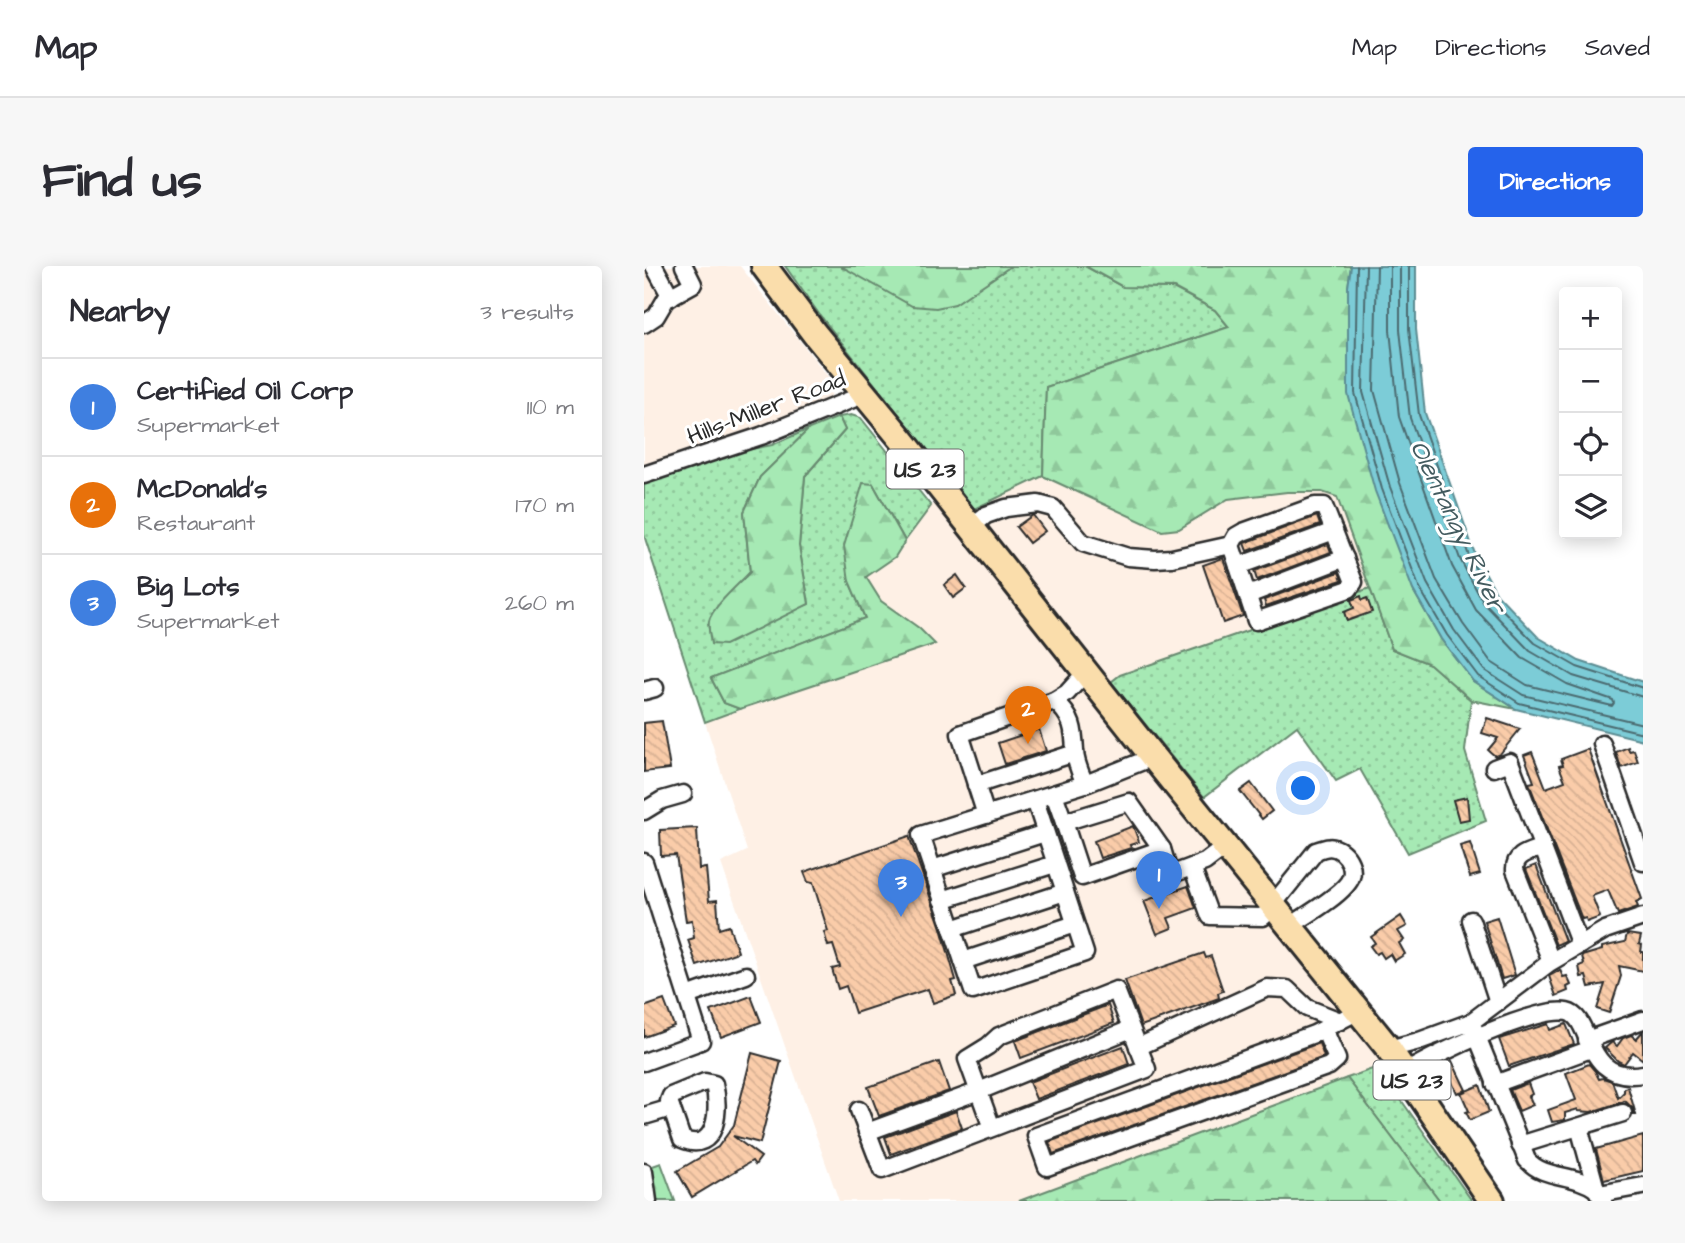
<!DOCTYPE html>
<html lang="en">
<head>
<meta charset="utf-8">
<style>
  body { margin:0; font-family:"Architects Daughter",sans-serif; background:#f7f7f7; color:#2b2b33 }
  .controls { position:absolute; right:21px; top:21px; display:grid; overflow:hidden; border-radius:7px; box-shadow:0 4px 18px #0003 }
  .controls button { width:63px; height:63px; display:grid; place-items:center; padding:0; border:0; border-bottom:2px solid #e1e1e2; background:#fff; color:#2b2b33; font:35px sans-serif }
  .you { position:absolute; left:660px; top:523px; width:24px; height:24px; margin:-18px; border:5px solid #fff; border-radius:50%; background:#1a73e8; box-shadow:0 0 0 10px #1a73e833 }
  .badge { display:grid; place-items:center; width:46px; height:46px; border-radius:50%; background:#2563eb; color:#fff; font-size:23px; font-weight:700 }
  .pin { position:absolute; translate:-50% -58px; filter:drop-shadow(0 2px 4px #0008) }
  .pin::after { content:''; position:absolute; top:37px; width:24px; height:21px; background:inherit; clip-path:polygon(0 0,100% 0,50% 100%) }
  .list { margin:0; padding:0; list-style:none }
  h2 { display:flex; justify-content:space-between; align-items:center; height:91px; margin:0; padding:0 28px; font-size:30px }
  h2 small { font-size:23px; font-weight:400; color:#7c7c81 }
  .list li { display:grid; grid-template-columns:46px 1fr auto; gap:21px; align-items:center; box-sizing:border-box; height:98px; padding:0 28px; border-top:2px solid #e1e1e2 }
  .list b { display:block; font-size:26px; white-space:nowrap }
  .list p { margin:0; font-size:23px; white-space:nowrap; color:#7c7c81 }
  .list em { font-size:23px; font-style:normal; color:#7c7c81 }
  .icon { flex:none; width:38px; height:38px; fill:none; stroke:currentColor; stroke-width:2; stroke-linecap:round; stroke-linejoin:round }
  .map { position:relative; flex:none; width:999px; height:935px; overflow:hidden; border-radius:7px }
  header { display:flex; align-items:center; gap:42px; box-sizing:border-box; height:98px; padding:0 35px; background:#fff; border-bottom:2px solid #e1e1e2 }
  header strong { font-size:33px }
  nav { display:flex; gap:38px; margin-inline-start:auto; font-size:24px }
  .intro { display:flex; align-items:center; justify-content:space-between; box-sizing:border-box; height:168px; padding:0 42px }
  h1 { margin:0; font-size:49px }
  .button { padding:18px 32px; border-radius:7px; background:#2563eb; color:#fff; font-size:24px; font-weight:700 }
  main { display:flex; gap:42px; padding:0 42px }
  aside { flex:1; background:#fff; border-radius:7px; box-shadow:0 4px 18px #0003 }
  .map>svg:first-child { display:block }
</style>
</head>
<body>
<header>
<strong>Map</strong>
<nav><a>Map</a><a>Directions</a><a>Saved</a></nav>
</header>
<div class="intro"><h1>Find us</h1><a class="button">Directions</a></div>
<main>
<aside>
<h2>Nearby<small>3 results</small></h2>
<ul class="list">
<li><span class="badge" style="background:#3f7fe0">1</span><div><b>Certified Oil Corp</b><p>Supermarket</p></div><em>110 m</em></li>
<li><span class="badge" style="background:#e8710a">2</span><div><b>McDonald's</b><p>Restaurant</p></div><em>170 m</em></li>
<li><span class="badge" style="background:#3f7fe0">3</span><div><b>Big Lots</b><p>Supermarket</p></div><em>260 m</em></li>
</ul>
</aside>
<div class="map">
<svg width="999" height="935" viewBox="0 0 999 935">
  <defs>
    <pattern id="grass-dots" width="8" height="8" patternUnits="userSpaceOnUse" patternTransform="scale(1.75)"><rect width="8" height="8" fill="#a6e9b4"/><path d="M2 2h.1M6 6h.1" fill="none" stroke="#8fc89b" stroke-width="1.8" stroke-linecap="round"/></pattern>
    <pattern id="forest-firs" width="22" height="20" patternUnits="userSpaceOnUse" patternTransform="scale(1.75)"><rect width="22" height="20" fill="#a6e9b4"/><path d="M5 1l3.5 6h-7zM16 11l3.5 6h-7z" fill="#8fc89b"/></pattern>
    <pattern id="park-crowns" width="20" height="18" patternUnits="userSpaceOnUse" patternTransform="scale(1.75)"><rect width="20" height="18" fill="#a6e9b4"/><path d="M2 6a3 3 0 1 1 6 0M12 15a3 3 0 1 1 6 0" fill="none" stroke="#8fc89b"/></pattern>
    <pattern id="building-back-hatch" width="6" height="6" patternUnits="userSpaceOnUse" patternTransform="scale(1.75)"><rect width="6" height="6" fill="#facca9"/><path d="M-1 5l2 2M0 0l6 6M5-1l2 2" fill="none" stroke="#d6af92"/></pattern>
  </defs>
  <rect width="100%" height="100%" fill="#fff"/>
  <filter id="ink" filterUnits="userSpaceOnUse"><feTurbulence type="fractalNoise" baseFrequency=".0143" numOctaves="2"/><feDisplacementMap in="SourceGraphic" scale="14" xChannelSelector="R" yChannelSelector="G"/><feConvolveMatrix kernelMatrix="1 2 1 2 8 2 1 2 1" color-interpolation-filters="sRGB"/></filter>
  <g filter="url(#ink)">
    <!-- built -->
    <g fill="#fef0e5">
      <polygon points="0,0 96,0 186,113 189,121 186,134 175,142 0,203"/>
      <polygon points="399,210 518,265 535,263 584,233 643,226 678,226 693,231 726,322 476,409 468,416 560,531 753,793 375,935 195,935 77,597 103,585 61,456 290,378 275,362 237,335 222,310 251,291 287,240 312,222 330,242"/>
    </g>
    <!-- grass -->
    <g fill="url(#grass-dots)" stroke="#688a70" stroke-width="2">
      <polygon points="141,0 197,0 198,2 311,37 367,0 441,0 479,21 529,22 571,44 585,61 402,121 399,210 330,243 175,48"/>
      <polygon points="207,149 217,152 287,240 261,275 229,218 205,315 221,352 67,412 80,437 96,443 61,456 0,269 0,217 87,187 128,179 165,163 116,211 100,246 106,306 64,358 68,378 165,338 155,280 161,210 201,164 195,151"/>
      <polygon points="726,322 748,383 786,398 827,434 821,485 842,555 764,587 716,503 692,515 653,460 560,531 467,416 476,409"/>
      <polygon points="734,801 828,935 796,935 703,812"/>
    </g>
    <!-- forest -->
    <g fill="url(#forest-firs)" stroke="#688a70" stroke-width="2">
      <polygon points="197,0 367,0 311,38 292,42 268,40"/>
      <polygon points="441,0 707,0 704,21 769,324 797,373 829,415 872,443 827,434 786,398 748,383 693,231 678,226 643,226 584,233 535,263 518,265 399,210 402,121 585,61 571,44 530,22 479,21"/>
      <path d="M195,151l6,13 -40,46 -6,70 10,58 -84,41 -14,-1c-1,-7 -3,-16 -2,-23 3,-14 30,-37 41,-49l-6,-60 16,-35 49,-48z"/>
      <polygon points="219,217 229,218 261,275 251,291 222,311 237,335 275,362 291,378 96,443 80,437 67,412 221,352 205,315 200,280"/>
      <polygon points="703,812 796,935 375,935"/>
    </g>
    <!-- park -->
    <polygon fill="url(#park-crowns)" stroke="#688a70" stroke-width="2" points="17,897 31,935 0,935 0,903"/>
    <!-- water -->
    <polygon fill="#7cccd7" stroke="#5c8c92" stroke-width="2" points="707,0 772,0 772,63 781,147 831,288 853,328 894,371 935,395 999,416 999,474 872,443 829,415 797,373 769,324 731,225 704,128 704,21"/>
    <g fill="none" stroke-linecap="round" stroke-linejoin="round">
      <!-- shore -->
      <g stroke="#4b6b70" stroke-width="2">
        <polyline points="713,0 711,127 738,223 775,321 803,369 834,410 875,437 999,467"/>
        <polyline points="722,0 719,126 746,221 783,317 810,364 840,404 879,429 999,458"/>
        <polyline points="733,0 730,124 756,217 792,313 819,358 847,396 883,419 968,440 970,437 969,434 923,418 878,392 832,344 808,300 755,151 746,64 746,0"/>
        <polyline points="756,0 756,64 766,152 816,293 839,336 886,385 929,410 999,431"/>
        <polyline points="765,0 765,63 775,149 825,290 846,331 891,377 933,401 999,422"/>
      </g>
    </g>
    <!-- building -->
    <g fill="url(#building-back-hatch)" stroke="#2b2b2b" stroke-width="2">
      <polygon points="389,249 401,265 385,277 372,261"/>
      <polygon points="673,250 676,259 603,285 600,277 603,276"/>
      <polygon points="684,278 687,286 613,314 610,305"/>
      <polygon points="579,292 599,350 579,357 559,299"/>
      <polygon points="695,306 698,314 622,340 620,334"/>
      <polygon points="313,309 322,322 309,332 300,319"/>
      <polygon points="717,330 718,334 723,332 728,346 703,355 700,346 710,342 707,334"/>
      <polygon points="843,452 876,463 856,488 851,490 844,484 854,472 838,467"/>
      <polygon points="18,455 26,503 0,506 0,457"/>
      <polygon points="395,463 402,485 361,498 354,477"/>
      <polygon points="984,481 985,485 990,484 994,496 977,502 972,486"/>
      <polygon points="944,483 998,633 992,636 994,641 974,648 964,624 948,630 956,651 943,656 942,652 938,653 885,517 890,516 880,489 888,486 902,522 921,515 915,500 919,499 917,493"/>
      <polygon points="607,517 628,545 618,553 596,525"/>
      <polygon points="823,531 825,553 815,555 809,534"/>
      <polygon points="489,560 495,576 486,579 487,582 456,592 450,575"/>
      <polygon points="53,562 55,603 62,602 65,635 73,634 75,663 85,660 94,686 53,700 44,674 50,672 48,654 42,655 32,589 17,590 16,564"/>
      <polygon points="265,570 297,662 312,714 308,715 312,729 289,737 284,723 211,747 202,720 194,723 188,703 196,701 189,679 184,680 180,666 184,665 169,617 164,616 160,606"/>
      <polygon points="826,577 836,608 826,611 816,580"/>
      <polygon points="892,599 921,675 912,679 882,603"/>
      <polygon points="544,620 552,642 524,652 528,662 513,668 500,635"/>
      <polygon points="757,650 763,660 754,665 760,674 755,677 761,688 750,695 746,688 740,692 736,686 732,688 726,680 731,677 727,671"/>
      <polygon points="853,651 871,709 858,713 840,655"/>
      <polygon points="983,668 997,670 995,678 998,679 997,686 999,686 999,705 975,700 977,710 965,747 953,743 961,718 945,721 942,710 937,711 935,700 940,698 938,690 958,684 958,681 981,676"/>
      <polygon points="560,687 562,692 567,690 579,725 574,727 575,732 497,760 481,714"/>
      <polygon points="916,704 919,711 923,710 927,719 923,721 924,725 912,730 905,710"/>
      <polygon points="107,730 117,756 77,771 67,745"/>
      <polygon points="20,734 30,760 0,771 0,741"/>
      <polygon points="464,739 470,757 377,792 371,775"/>
      <polygon points="904,758 906,764 922,758 930,778 865,800 855,773"/>
      <polygon points="999,765 999,794 989,786 980,798 974,795 961,782 968,776 973,780 979,772 987,769 992,773"/>
      <polygon points="675,777 680,791 409,888 405,876"/>
      <polygon points="479,780 485,798 392,833 385,816"/>
      <polygon points="108,787 137,795 116,877 89,870 117,891 111,899 108,895 48,931 33,905 74,881 90,859"/>
      <polygon points="808,795 822,824 813,827 800,799"/>
      <polygon points="295,796 305,825 235,850 224,821"/>
      <polygon points="945,798 951,805 955,813 959,812 968,815 974,832 980,826 980,822 984,821 992,849 989,849 989,843 981,835 947,846 934,845 934,843 921,847 921,854 908,856 904,844 932,834 922,807"/>
      <polygon points="884,817 888,828 885,830 889,839 875,845 866,824"/>
      <polygon points="836,819 845,846 826,854 822,846 825,845 817,827"/>
      <polygon points="312,845 318,862 247,888 241,871"/>
      <polygon points="999,870 999,905 960,914 952,883"/>
    </g>
    <g fill="none" stroke-linecap="round" stroke-linejoin="round">
      <defs>
        <g id="minor">
          <polyline points="10,0 27,31"/>
          <polyline points="0,58 12,50 22,33 49,18 40,0"/>
          <polyline points="0,209 117,170 221,128"/>
          <polyline points="327,261 342,249 362,242 394,238 409,242 439,277 484,291 511,293 528,292 587,279 612,355 705,323 710,316 680,240 671,240 599,266 592,270 587,279"/>
          <polyline points="594,300 690,265"/>
          <polyline points="604,329 701,292"/>
          <polyline points="0,425 11,422"/>
          <path d="M410,435c19,15 20,29 21,50 0,11 6,23 10,33"/>
          <polyline points="958,478 999,596"/>
          <polyline points="850,502 866,496 936,679"/>
          <polyline points="332,519 431,487"/>
          <polyline points="410,528 420,556 485,536 518,583 526,609 561,596 582,580"/>
          <polyline points="391,534 441,687 329,725 277,569 444,517 509,491"/>
          <polyline points="0,545 18,534 39,528"/>
          <polyline points="342,549 316,468 410,435 423,427 442,406"/>
          <polyline points="420,556 438,611 518,583"/>
          <path d="M899,581c-13,5 -29,7 -28,23l36,91"/>
          <polyline points="0,596 57,775 0,796"/>
          <path d="M548,601l18,49 53,1 53,-66c10,-4 17,-6 26,1 7,6 12,16 9,25 -4,15 -47,40 -61,49"/>
          <polyline points="288,603 401,567"/>
          <polyline points="298,634 411,598"/>
          <polyline points="827,654 854,736"/>
          <polyline points="308,663 421,626"/>
          <polyline points="319,695 431,658"/>
          <polyline points="43,730 102,709"/>
          <polyline points="680,763 693,793 685,800 403,901 392,870 670,768 715,745"/>
          <path d="M830,763l53,131c18,20 45,12 69,29"/>
          <polyline points="943,774 999,754"/>
          <polyline points="494,781 623,722 643,723 663,742 696,755"/>
          <polyline points="745,783 775,775 827,756 905,697 961,664 999,651"/>
          <path d="M762,806c28,-17 130,-66 161,-60 26,5 16,72 76,62"/>
          <path d="M61,816l9,2c6,23 4,71 -32,55l-13,-38 2,-5z"/>
          <polyline points="851,818 947,783"/>
          <polyline points="215,844 238,904 503,803 472,724 355,770 344,780 323,793 348,862"/>
          <polyline points="0,850 27,842"/>
          <polyline points="935,861 952,923 959,935"/>
          <polyline points="223,866 335,825 487,763"/>
          <polyline points="876,879 979,847"/>
          <polyline points="0,906 4,935"/>
          <polyline points="955,928 999,920"/>
        </g>
        <polyline id="highway" points="120,0 170,67 259,175 509,491 745,783 848,935"/>
      </defs>
      <!-- minor casing -->
      <use href="#minor" stroke="#2b2b2b" stroke-width="21"/>
      <!-- highway casing -->
      <use href="#highway" stroke="#2b2b2b" stroke-width="30"/>
      <!-- minor -->
      <use href="#minor" stroke="#fff" stroke-width="16"/>
      <!-- highway -->
      <use href="#highway" stroke="#faddab" stroke-width="24"/>
    </g>
  </g>
  <g text-anchor="middle" stroke-width="6" stroke-linejoin="round" paint-order="stroke">
    <!-- shield labels -->
    <g fill="#fff" stroke="#6b6b6b" stroke-width="2">
      <rect x="242.5" y="183.5" width="77" height="39" rx="5"/>
      <rect x="729.5" y="794.5" width="77" height="39" rx="5"/>
    </g>
    <g font-size="23" font-weight="bold" fill="#2b2b2b">
      <text x="281" y="211">US 23</text>
      <text x="768" y="822">US 23</text>
    </g>
    <!-- street labels -->
    <g font-size="24" fill="#2b2b2b" stroke="#fff">
      <text transform="translate(122 141) rotate(-21)" y="8">Hills-Miller Road</text>
    </g>
    <!-- water labels -->
    <g font-size="26" font-style="italic" fill="#435b5f" stroke="#fff">
      <text transform="translate(815 260) rotate(64)" y="9">Olentangy River</text>
    </g>
  </g>
</svg>
<div class="controls">
<button>+</button>
<button>−</button>
<button><svg class="icon" aria-label="locate" viewBox="0 0 24 24"><circle cx="12" cy="12" r="6"/><path d="M12 2v4M12 18v4M2 12h4M18 12h4"/></svg></button>
<button><svg class="icon" aria-label="layers" viewBox="0 0 24 24"><path d="M12 4l9 5-9 5-9-5zM3 14l9 5 9-5"/></svg></button>
</div>
<div class="you"></div>
<div class="pin badge" style="left:515px;top:643px;background:#3f7fe0">1</div>
<div class="pin badge" style="left:384px;top:478px;background:#e8710a">2</div>
<div class="pin badge" style="left:257px;top:651px;background:#3f7fe0">3</div>
</div>
</main>
</body>
</html>
